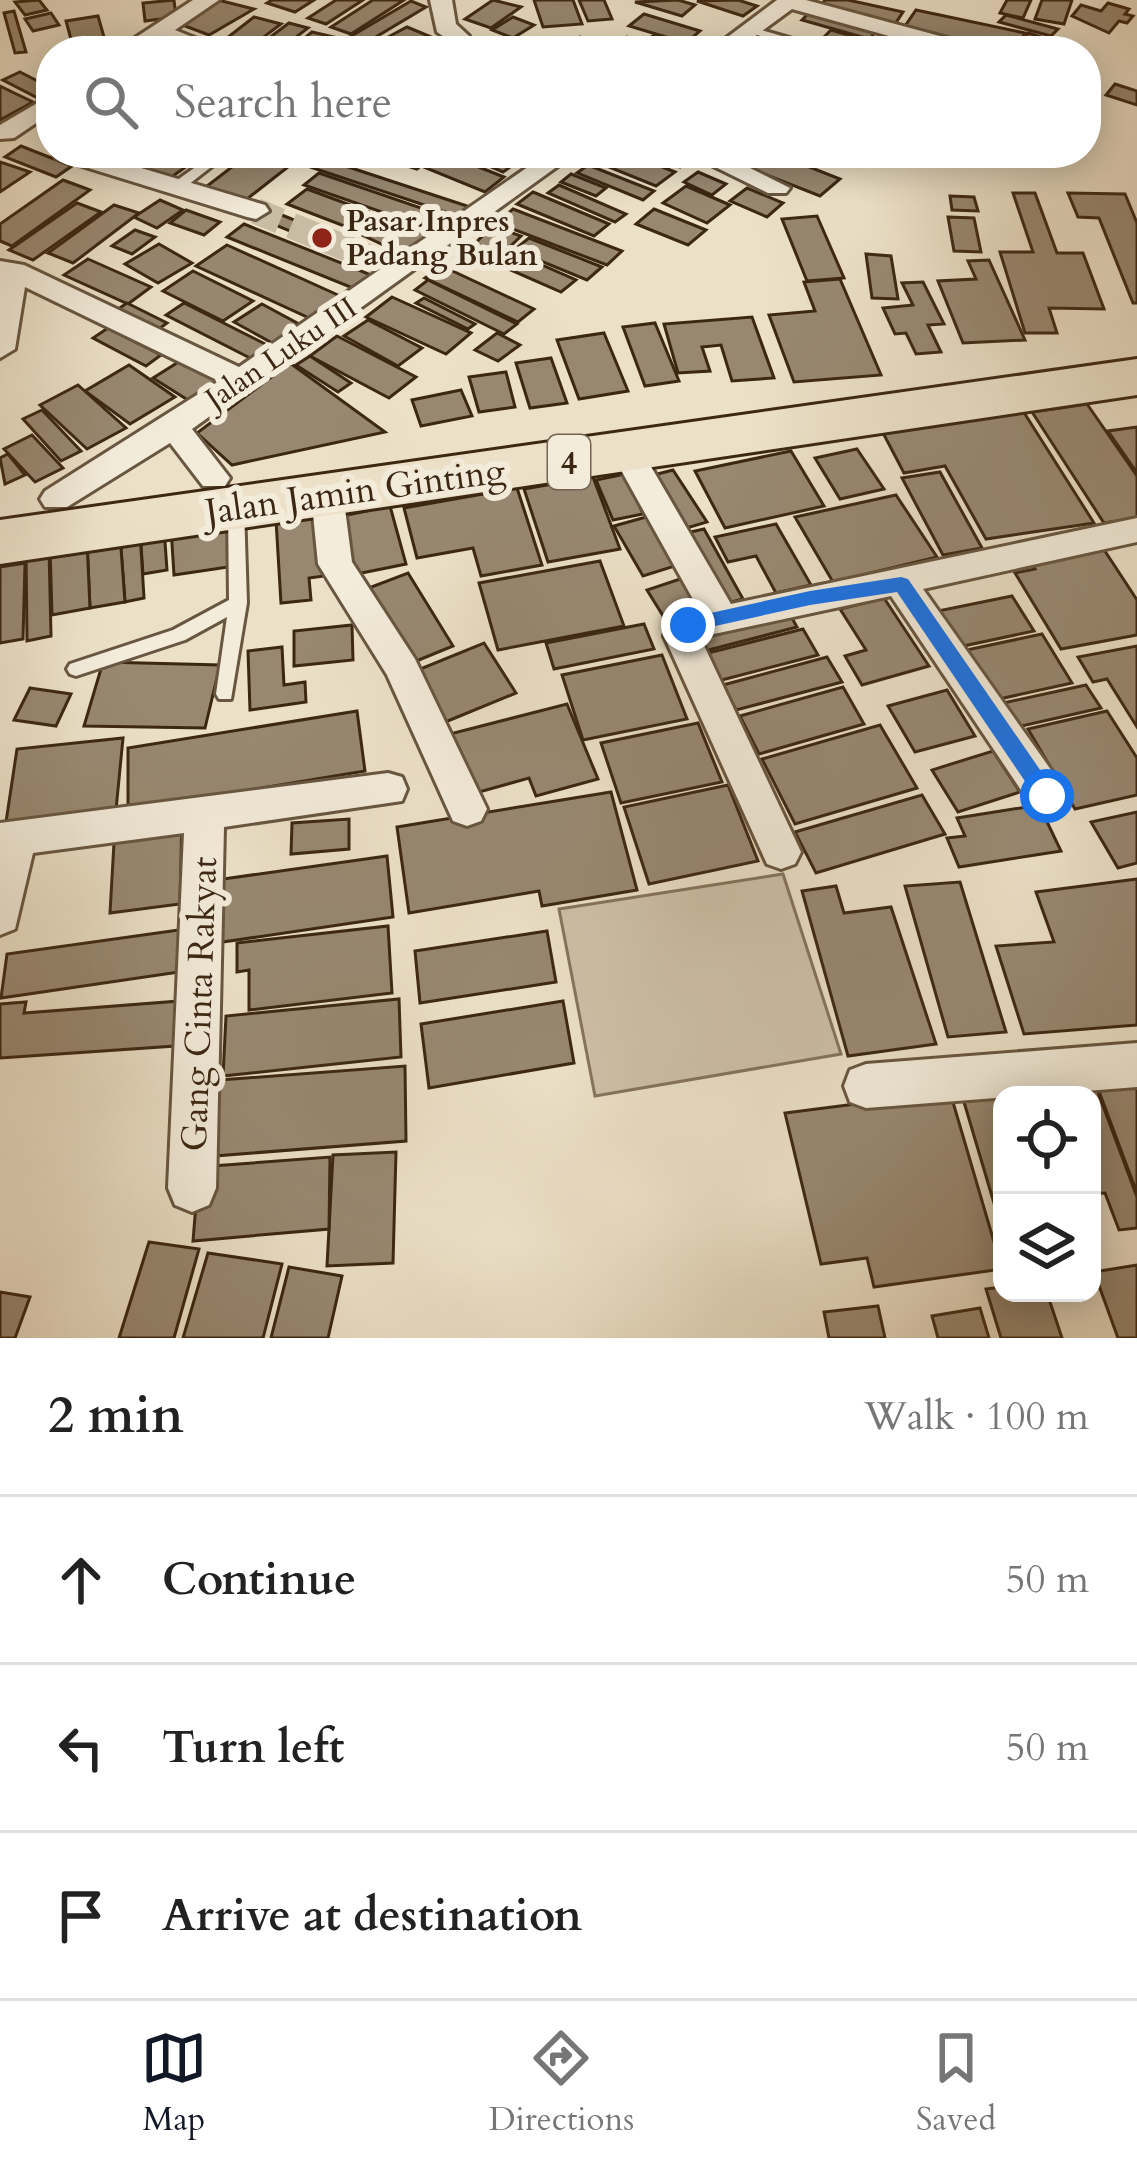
<!DOCTYPE html>
<html lang="en">
<head>
<meta charset="utf-8">
<style>
  body { margin:0; font-family:Cardo,serif; background:#f6f6f6; color:#222 }
  .controls { position:absolute; right:36px; bottom:36px; display:grid; overflow:hidden; border-radius:24px; box-shadow:0 6px 30px #0003 }
  .controls button { width:108px; height:108px; display:grid; place-items:center; padding:0; border:0; border-bottom:3px solid #e0e0e0; background:#fff; color:#222; font:60px sans-serif }
  .stop { position:absolute; width:36px; height:36px; margin:-27px; border:9px solid #1a73e8; border-radius:50%; background:#fff }
  .stop.end { background:#1a73e8; border-color:#fff; box-shadow:0 3px 12px #0008 }
  .list { margin:0; padding:0; list-style:none }
  h2 { display:flex; justify-content:space-between; align-items:center; height:156px; margin:0; padding:0 48px; font-size:51px }
  h2 small { font-size:39px; font-weight:400; color:#767676 }
  .list li { display:grid; grid-template-columns:78px 1fr auto; gap:36px; align-items:center; box-sizing:border-box; height:168px; padding:0 48px; border-top:3px solid #e0e0e0 }
  .list b { display:block; font-size:45px; white-space:nowrap }
  .list em { font-size:39px; font-style:normal; color:#767676 }
  .icon { flex:none; width:66px; height:66px; fill:none; stroke:currentColor; stroke-width:2; stroke-linecap:round; stroke-linejoin:round }
  .map { position:relative; flex:none; width:1137px; height:1338px; overflow:hidden }
  .search { position:absolute; background:#fff; box-shadow:0 6px 30px #0003; left:36px; right:36px; top:36px; height:132px; display:flex; align-items:center; gap:30px; box-sizing:border-box; padding:0 42px; border-radius:48px; color:#767676; font-size:45px }
  .sheet { height:660px; background:#fff }
  nav { display:flex; justify-content:space-around; align-items:center; box-sizing:border-box; height:168px; border-top:3px solid #e0e0e0; background:#fff; font-size:33px; color:#767676 }
  nav a { display:grid; justify-items:center; gap:6px }
  nav .on { color:#111827 }
  .map>svg:first-child { display:block }
</style>
</head>
<body>
<div class="map">
<svg width="1137" height="1338" viewBox="0 0 1137 1338">
  <rect width="100%" height="100%" fill="#ece1c8"/>
  <filter id="stains"><feTurbulence type="fractalNoise" baseFrequency=".00167" numOctaves="4"/><feColorMatrix values="0 0 0 0 .2 0 0 0 0 .09 0 0 0 0 .02 0 0 0 .5 -.17"/></filter>
  <radialGradient id="worn" r=".72"><stop offset=".6" stop-color="#630" stop-opacity="0"/><stop offset="1" stop-color="#630" stop-opacity=".3"/></radialGradient>
  <!-- green -->
  <polygon fill="#cec1a9" stroke="#85745e" stroke-width="3" points="783,874 841,1054 595,1096 559,909"/>
  <!-- building -->
  <g fill="#988871" stroke="#3c2713" stroke-width="3">
    <polygon points="39,0 47,10 25,15 15,2"/>
    <polygon points="174,0 176,17 145,21 143,3"/>
    <polygon points="218,0 254,9 209,35 177,23"/>
    <polygon points="272,0 314,0 295,12 267,3"/>
    <polygon points="336,0 363,0 326,24 308,18"/>
    <polygon points="373,0 404,0 351,34 331,27"/>
    <polygon points="493,0 521,7 491,28 465,19"/>
    <polygon points="534,0 573,0 582,24 543,27"/>
    <polygon points="579,0 604,0 612,19 588,21"/>
    <polygon points="678,0 695,5 682,16 635,2"/>
    <polygon points="738,0 757,6 743,16 697,1"/>
    <polygon points="825,0 848,0 903,12 895,24 820,7"/>
    <polygon points="1007,0 1031,0 1023,18 1000,13"/>
    <polygon points="1042,0 1072,0 1064,24 1035,19"/>
    <polygon points="411,1 426,7 364,44 348,38"/>
    <polygon points="1108,3 1129,9 1125,14 1133,16 1127,23 1119,21 1109,33 1072,16 1081,5 1101,11"/>
    <polygon points="916,10 1025,33 1015,51 1003,51 903,29"/>
    <polygon points="14,11 26,52 15,53 4,13"/>
    <polygon points="811,11 878,30 869,39 802,20"/>
    <polygon points="51,13 59,25 33,31 25,19"/>
    <polygon points="644,14 700,31 686,43 629,26"/>
    <polygon points="1006,15 1058,29 1051,36 999,22"/>
    <polygon points="98,16 104,37 72,43 66,21"/>
    <polygon points="254,17 281,24 249,48 223,41"/>
    <polygon points="513,17 534,25 513,38 492,30"/>
    <polygon points="289,23 308,28 278,51 252,51"/>
    <polygon points="407,27 436,39 414,51 391,51 375,44"/>
    <polygon points="831,30 903,51 862,51 822,39"/>
    <polygon points="312,32 338,38 322,51 289,51"/>
    <polygon points="885,33 945,51 915,51 878,41"/>
    <polygon points="1028,33 1077,48 1020,50"/>
    <polygon points="653,36 688,48 664,51 642,43"/>
    <polygon points="580,37 610,51 574,51 564,46"/>
    <polygon points="627,37 658,51 608,47"/>
    <polygon points="458,38 488,51 433,51"/>
    <polygon points="20,72 51,88 51,90 36,97 3,80"/>
    <polygon points="1115,84 1137,91 1137,105 1106,95"/>
    <polygon points="0,86 33,102 0,120"/>
    <polygon points="21,146 72,166 56,177 5,157"/>
    <polygon points="250,153 293,163 238,206 198,193"/>
    <polygon points="418,153 430,157 417,169 371,155"/>
    <polygon points="459,153 484,153 513,165 503,172"/>
    <polygon points="613,153 627,153 675,172 656,186 599,163"/>
    <polygon points="645,153 696,153 697,154 680,167"/>
    <polygon points="746,153 774,153 840,179 820,196 734,162"/>
    <polygon points="446,154 504,177 485,192 426,168"/>
    <polygon points="167,155 190,164 170,178 147,168"/>
    <polygon points="315,156 476,209 466,219 304,165"/>
    <polygon points="0,162 30,172 0,192"/>
    <polygon points="588,165 654,191 643,200 577,173"/>
    <polygon points="698,172 726,184 712,195 684,182"/>
    <polygon points="319,173 456,220 442,233 304,185"/>
    <polygon points="571,174 606,188 596,196 561,182"/>
    <polygon points="63,180 90,190 12,246 0,241 0,224"/>
    <polygon points="559,185 626,214 615,222 548,193"/>
    <polygon points="686,186 730,205 707,223 663,203"/>
    <polygon points="747,188 783,203 767,217 730,201"/>
    <polygon points="307,189 372,213 352,229 287,204"/>
    <polygon points="533,192 609,224 594,236 517,204"/>
    <polygon points="1013,193 1035,193 1057,253 1083,253 1104,309 1049,308 1057,333 1025,333 1000,252 1033,252"/>
    <polygon points="1068,193 1125,194 1137,223 1137,303 1133,303 1099,218 1078,217"/>
    <polygon points="950,196 974,197 978,211 952,210"/>
    <polygon points="160,200 183,210 157,228 134,217"/>
    <polygon points="77,203 101,212 33,260 9,250"/>
    <polygon points="114,205 139,213 73,263 48,253"/>
    <polygon points="262,207 393,260 382,269 251,215"/>
    <polygon points="513,209 622,251 607,265 497,223"/>
    <polygon points="654,209 706,230 688,245 636,224"/>
    <polygon points="186,210 220,222 204,235 170,223"/>
    <polygon points="817,216 844,278 807,281 782,219"/>
    <polygon points="385,217 433,238 407,256 360,234"/>
    <polygon points="948,217 974,218 981,252 954,251"/>
    <polygon points="244,224 381,279 365,293 227,237"/>
    <polygon points="493,226 521,236 494,262 466,252"/>
    <polygon points="135,230 155,237 132,254 112,246"/>
    <polygon points="529,238 602,267 587,280 514,250"/>
    <polygon points="159,244 192,263 158,283 125,264"/>
    <polygon points="227,245 349,300 320,323 196,266"/>
    <polygon points="866,254 891,256 898,299 872,298"/>
    <polygon points="519,255 576,280 561,292 504,267"/>
    <polygon points="88,259 151,287 128,304 64,275"/>
    <polygon points="989,260 1025,340 963,343 938,281 976,279 968,261"/>
    <polygon points="442,266 534,309 518,322 425,278"/>
    <polygon points="193,271 253,301 223,321 163,291"/>
    <polygon points="840,279 881,375 794,382 769,315 815,311 804,282"/>
    <polygon points="428,280 517,324 504,334 415,290"/>
    <polygon points="923,282 944,324 928,325 941,352 916,354 906,333 895,334 883,308 913,305 902,283"/>
    <polygon points="392,297 471,333 446,354 366,317"/>
    <polygon points="424,298 475,324 468,329 416,303"/>
    <polygon points="127,303 167,323 152,334 111,314"/>
    <polygon points="184,303 269,346 252,359 166,315"/>
    <polygon points="262,304 310,330 283,349 234,322"/>
    <polygon points="752,317 774,378 732,381 721,345 702,347 710,371 678,373 664,324"/>
    <polygon points="368,320 422,348 398,366 344,336"/>
    <polygon points="655,323 679,381 645,386 623,327"/>
    <polygon points="108,328 161,355 146,366 93,338"/>
    <polygon points="497,333 520,345 498,361 475,350"/>
    <polygon points="604,333 628,391 579,399 557,340"/>
    <polygon points="337,336 416,377 389,398 310,356"/>
    <polygon points="188,356 225,380 191,402 153,378"/>
    <polygon points="310,356 351,383 338,392 296,365"/>
    <polygon points="551,358 567,403 530,408 516,363"/>
    <polygon points="290,363 385,432 232,465 197,433"/>
    <polygon points="129,365 175,397 130,424 85,391"/>
    <polygon points="506,372 515,407 479,412 469,377"/>
    <polygon points="78,385 126,428 87,449 40,405"/>
    <polygon points="461,390 472,416 421,426 412,400"/>
    <polygon points="1087,404 1137,476 1137,518 1104,523 1032,412"/>
    <polygon points="42,410 81,451 61,461 23,419"/>
    <polygon points="1023,411 1094,523 986,539 945,466 904,473 882,431"/>
    <polygon points="1137,427 1137,473 1108,431"/>
    <polygon points="32,435 63,468 35,482 4,449"/>
    <polygon points="857,449 884,489 840,499 815,458"/>
    <polygon points="791,451 824,506 725,528 695,471"/>
    <polygon points="8,454 25,475 5,484 0,458"/>
    <polygon points="673,470 707,522 680,530 646,477"/>
    <polygon points="940,472 982,548 943,555 902,478"/>
    <polygon points="625,474 643,514 613,520 596,480"/>
    <polygon points="593,477 620,549 548,562 524,489"/>
    <polygon points="517,488 542,565 481,576 473,548 417,558 404,508"/>
    <polygon points="896,495 937,557 833,582 795,517"/>
    <polygon points="390,506 406,564 347,576 333,518"/>
    <polygon points="319,515 324,576 309,578 311,600 281,603 276,520"/>
    <polygon points="646,517 675,566 643,576 614,526"/>
    <polygon points="231,519 235,566 174,575 171,528"/>
    <polygon points="776,524 811,585 776,593 756,556 728,562 715,537"/>
    <polygon points="164,528 167,570 143,574 140,532"/>
    <polygon points="704,529 743,599 715,606 677,535"/>
    <polygon points="140,532 144,598 125,602 120,535"/>
    <polygon points="120,535 125,602 90,608 87,541"/>
    <polygon points="87,541 90,608 52,615 50,548"/>
    <polygon points="1099,542 1137,600 1137,635 1061,649 1015,573 1035,569 1026,555"/>
    <polygon points="49,549 51,636 27,641 26,553"/>
    <polygon points="600,561 624,626 498,650 479,583"/>
    <polygon points="25,563 23,639 0,643 0,567"/>
    <polygon points="408,573 453,646 409,664 366,589"/>
    <polygon points="680,579 700,609 665,619 647,590"/>
    <polygon points="1012,596 1034,631 954,648 933,612"/>
    <polygon points="884,598 929,666 862,685 845,656 866,650 840,609"/>
    <polygon points="784,604 797,627 697,653 685,630"/>
    <polygon points="644,624 654,649 554,669 546,643"/>
    <polygon points="352,625 353,660 294,666 294,631"/>
    <polygon points="803,629 818,655 718,681 704,654"/>
    <polygon points="1042,634 1072,683 990,701 962,651"/>
    <polygon points="484,643 516,693 438,725 408,674"/>
    <polygon points="1137,646 1137,727 1107,679 1093,682 1078,657"/>
    <polygon points="282,647 284,685 305,682 306,702 250,710 248,651"/>
    <polygon points="662,655 687,719 583,740 562,675"/>
    <polygon points="827,657 842,682 736,710 723,685"/>
    <polygon points="103,662 220,665 205,728 84,726"/>
    <polygon points="1086,685 1101,708 1008,729 994,705"/>
    <polygon points="843,687 864,724 759,754 740,716"/>
    <polygon points="30,688 71,694 56,726 14,720"/>
    <polygon points="947,690 975,736 915,752 888,706"/>
    <polygon points="567,704 598,779 536,796 529,778 465,796 446,735"/>
    <polygon points="357,711 365,771 128,810 128,748"/>
    <polygon points="1107,711 1137,758 1137,795 1075,809 1028,729"/>
    <polygon points="698,723 722,782 621,803 601,743"/>
    <polygon points="880,725 917,788 795,824 762,759"/>
    <polygon points="123,738 116,810 6,822 17,749"/>
    <polygon points="993,751 1020,792 958,812 932,770"/>
    <polygon points="728,785 758,861 649,884 624,807"/>
    <polygon points="611,792 637,890 542,906 539,891 409,913 397,827"/>
    <polygon points="922,795 945,834 816,873 795,832"/>
    <polygon points="1039,805 1061,851 959,867 947,838 965,836 957,818"/>
    <polygon points="1137,812 1137,863 1118,868 1091,822"/>
    <polygon points="182,816 180,904 110,913 115,825"/>
    <polygon points="349,819 349,849 291,854 292,823"/>
    <polygon points="387,856 393,917 216,943 216,880"/>
    <polygon points="1137,879 1137,1025 1024,1034 996,946 1054,942 1036,892"/>
    <polygon points="960,882 1006,1032 948,1037 905,886"/>
    <polygon points="836,886 844,913 891,907 936,1044 848,1056 802,891"/>
    <polygon points="388,926 392,993 249,1010 249,970 237,972 237,943"/>
    <polygon points="186,929 186,971 1,998 7,954"/>
    <polygon points="547,931 556,982 420,1003 415,951"/>
    <polygon points="399,999 401,1057 223,1076 226,1016"/>
    <polygon points="180,1001 175,1046 0,1058 0,1004 26,1002 24,1013"/>
    <polygon points="563,1001 574,1063 429,1088 421,1024"/>
    <polygon points="405,1066 406,1141 214,1156 220,1080"/>
    <polygon points="1093,1079 1137,1197 1137,1228 1119,1230 1105,1193 1092,1194 1092,1095 1042,1095 1039,1085"/>
    <polygon points="1137,1081 1137,1193 1097,1086"/>
    <polygon points="1037,1084 1040,1095 1002,1095 1002,1230 961,1092"/>
    <polygon points="950,1092 1002,1269 874,1287 867,1258 821,1264 785,1113"/>
    <polygon points="396,1152 393,1263 327,1266 333,1155"/>
    <polygon points="330,1157 329,1229 193,1241 199,1167"/>
    <polygon points="149,1242 199,1249 174,1338 119,1338"/>
    <polygon points="208,1253 282,1264 263,1338 183,1338"/>
    <polygon points="1137,1265 1137,1338 1118,1338 1094,1272"/>
    <polygon points="289,1267 342,1276 328,1338 271,1338"/>
    <polygon points="1002,1287 1002,1293 1047,1293 1062,1338 1001,1338 986,1289"/>
    <polygon points="0,1292 30,1297 15,1338 0,1338"/>
    <polygon points="878,1306 885,1338 829,1338 824,1312"/>
    <polygon points="980,1308 989,1338 938,1338 932,1316"/>
  </g>
  <g fill="none" stroke-linecap="round" stroke-linejoin="round">
    <!-- street-tunnel -->
    <polyline stroke="#c9bca4" stroke-width="26" stroke-dasharray="26 12" stroke-linecap="butt" points="256,211 387,265"/>
    <defs>
      <g id="lane">
        <polygon points="751,27 827,49 829,51 811,51 747,32 747,28"/>
        <polygon points="215,153 229,153 179,192 169,192 169,186"/>
        <polygon points="236,502 244,508 247,603 231,699 219,699 216,694 227,617 185,640 76,676 70,674 67,669 70,664 173,630 229,600 228,508"/>
      </g>
      <g id="street">
        <polygon points="193,0 219,0 175,30 227,51 193,51 160,40 142,51 115,51"/>
        <polygon points="430,0 452,0 456,24 469,36 466,41 450,41 437,32"/>
        <polygon points="777,0 806,0 977,46 980,51 943,51 792,9 735,51 709,51"/>
        <polygon points="51,95 51,113 14,138 0,139 0,125"/>
        <polygon points="53,153 91,153 265,205 269,211 256,219 247,217 56,158"/>
        <polygon points="548,153 576,153 192,429 230,478 225,486 203,486 170,443 67,507 45,507 40,499 45,491 219,381 25,287 15,349 0,358 0,261 24,265 239,367"/>
        <polygon points="687,153 720,153 790,188 786,193 768,193"/>
        <polygon points="628,443 639,446 731,604 1137,518 1137,542 923,589 1061,784 1066,796 1061,808 1047,812 1033,808 891,596 700,637 801,852 795,864 781,869 767,864 664,636 672,617 699,610 612,454 617,446"/>
        <polygon points="327,483 338,486 343,494 352,562 415,659 487,809 481,821 467,826 453,821 387,675 318,564 311,494 316,486"/>
        <polygon points="388,773 402,777 407,789 402,801 224,827 216,1188 209,1205 192,1212 175,1205 168,1188 184,833 33,853 15,929 0,935 0,823"/>
        <polygon points="1137,1043 1137,1087 866,1108 850,1102 844,1086 850,1070 866,1064"/>
      </g>
      <polygon id="highway" points="1137,359 1137,395 0,564 0,520"/>
    </defs>
    <!-- lane casing -->
    <use href="#lane" stroke="#685640" stroke-width="6"/>
    <!-- street casing -->
    <use href="#street" stroke="#685640" stroke-width="6"/>
    <!-- highway casing -->
    <use href="#highway" stroke="#3c2713" stroke-width="6"/>
    <!-- lane -->
    <use href="#lane" fill="#f3ecdb" fill-rule="evenodd"/>
    <!-- street -->
    <use href="#street" fill="#f3ecdb" fill-rule="evenodd"/>
    <!-- highway -->
    <use href="#highway" fill="#ece1c8" fill-rule="evenodd"/>
  </g>
  <!-- route -->
  <polygon fill="#1a73e8" points="901,577 908,579 1054,790 1054,802 1039,802 897,592 810,605 688,632 678,625 688,618 810,591"/>
  <!-- markers -->
  <circle fill="#8f2418" stroke="#f3ecdb" stroke-width="4.5" cx="322" cy="238" r="12"/>
  <g text-anchor="middle" stroke-width="12" stroke-linejoin="round" paint-order="stroke">
    <!-- far-poi labels -->
    <g font-size="30" font-weight="bold" fill="#3c2713" stroke="#f3ecdb" text-anchor="start">
      <text x="346" y="231">Pasar Inpres<tspan x="346" dy="34">Padang Bulan</tspan></text>
    </g>
    <!-- far-street labels -->
    <g font-size="30" fill="#3c2713" stroke="#f3ecdb">
      <text transform="translate(281 353) rotate(-34)" y="10">Jalan Luku III</text>
    </g>
    <!-- shield labels -->
    <rect fill="#f3ecdb" stroke="#73624f" stroke-width="3" x="548" y="435" width="42" height="54" rx="9"/>
    <g font-size="33" font-weight="bold" fill="#3c2713">
      <text x="569" y="474">4</text>
    </g>
    <!-- street labels -->
    <g font-size="36" fill="#3c2713" stroke="#f3ecdb">
      <text transform="translate(355 490) rotate(-8)" y="13">Jalan Jamin Ginting</text>
      <text transform="translate(198 1004) rotate(-88)" y="13">Gang Cinta Rakyat</text>
    </g>
  </g>
  <rect width="100%" height="100%" filter="url(#stains)"/>
  <rect width="100%" height="100%" fill="url(#worn)"/>
</svg>
<div class="controls">
<button><svg class="icon" aria-label="locate" viewBox="0 0 24 24"><circle cx="12" cy="12" r="6"/><path d="M12 2v4M12 18v4M2 12h4M18 12h4"/></svg></button>
<button><svg class="icon" aria-label="layers" viewBox="0 0 24 24"><path d="M12 4l9 5-9 5-9-5zM3 14l9 5 9-5"/></svg></button>
</div>
<div class="stop" style="left:1047px;top:796px"></div>
<div class="stop end" style="left:688px;top:625px"></div>
<div class="search"><svg class="icon" aria-label="search" viewBox="0 0 24 24"><circle cx="10" cy="10" r="6"/><path d="M15 15l6 6"/></svg>Search here</div>
</div>
<section class="sheet">
<h2>2 min<small>Walk · 100 m</small></h2>
<ul class="list">
<li><svg class="icon" aria-label="ahead" viewBox="0 0 24 24"><path d="M12 20V5M6 11l6-6 6 6"/></svg><div><b>Continue</b></div><em>50 m</em></li>
<li><svg class="icon" aria-label="left" viewBox="0 0 24 24"><path d="M17 20v-9H6M10 6l-5 5 5 5"/></svg><div><b>Turn left</b></div><em>50 m</em></li>
<li><svg class="icon" aria-label="arrive" viewBox="0 0 24 24"><path d="M6 21V4h12l-3 4 3 4H6"/></svg><div><b>Arrive at destination</b></div></li>
</ul>
</section>
<nav>
<a class="on"><svg class="icon" aria-label="map" viewBox="0 0 24 24"><path d="M3 6l6-2 6 2 6-2v14l-6 2-6-2-6 2zM9 4v14M15 6v14"/></svg>Map</a>
<a><svg class="icon" aria-label="directions" viewBox="0 0 24 24"><path d="M12 3l9 9-9 9-9-9zM9 14v-3h6M13 9l2 2-2 2"/></svg>Directions</a>
<a><svg class="icon" aria-label="saved" viewBox="0 0 24 24"><path d="M7 4h10v16l-5-4-5 4z"/></svg>Saved</a>
</nav>
</body>
</html>
